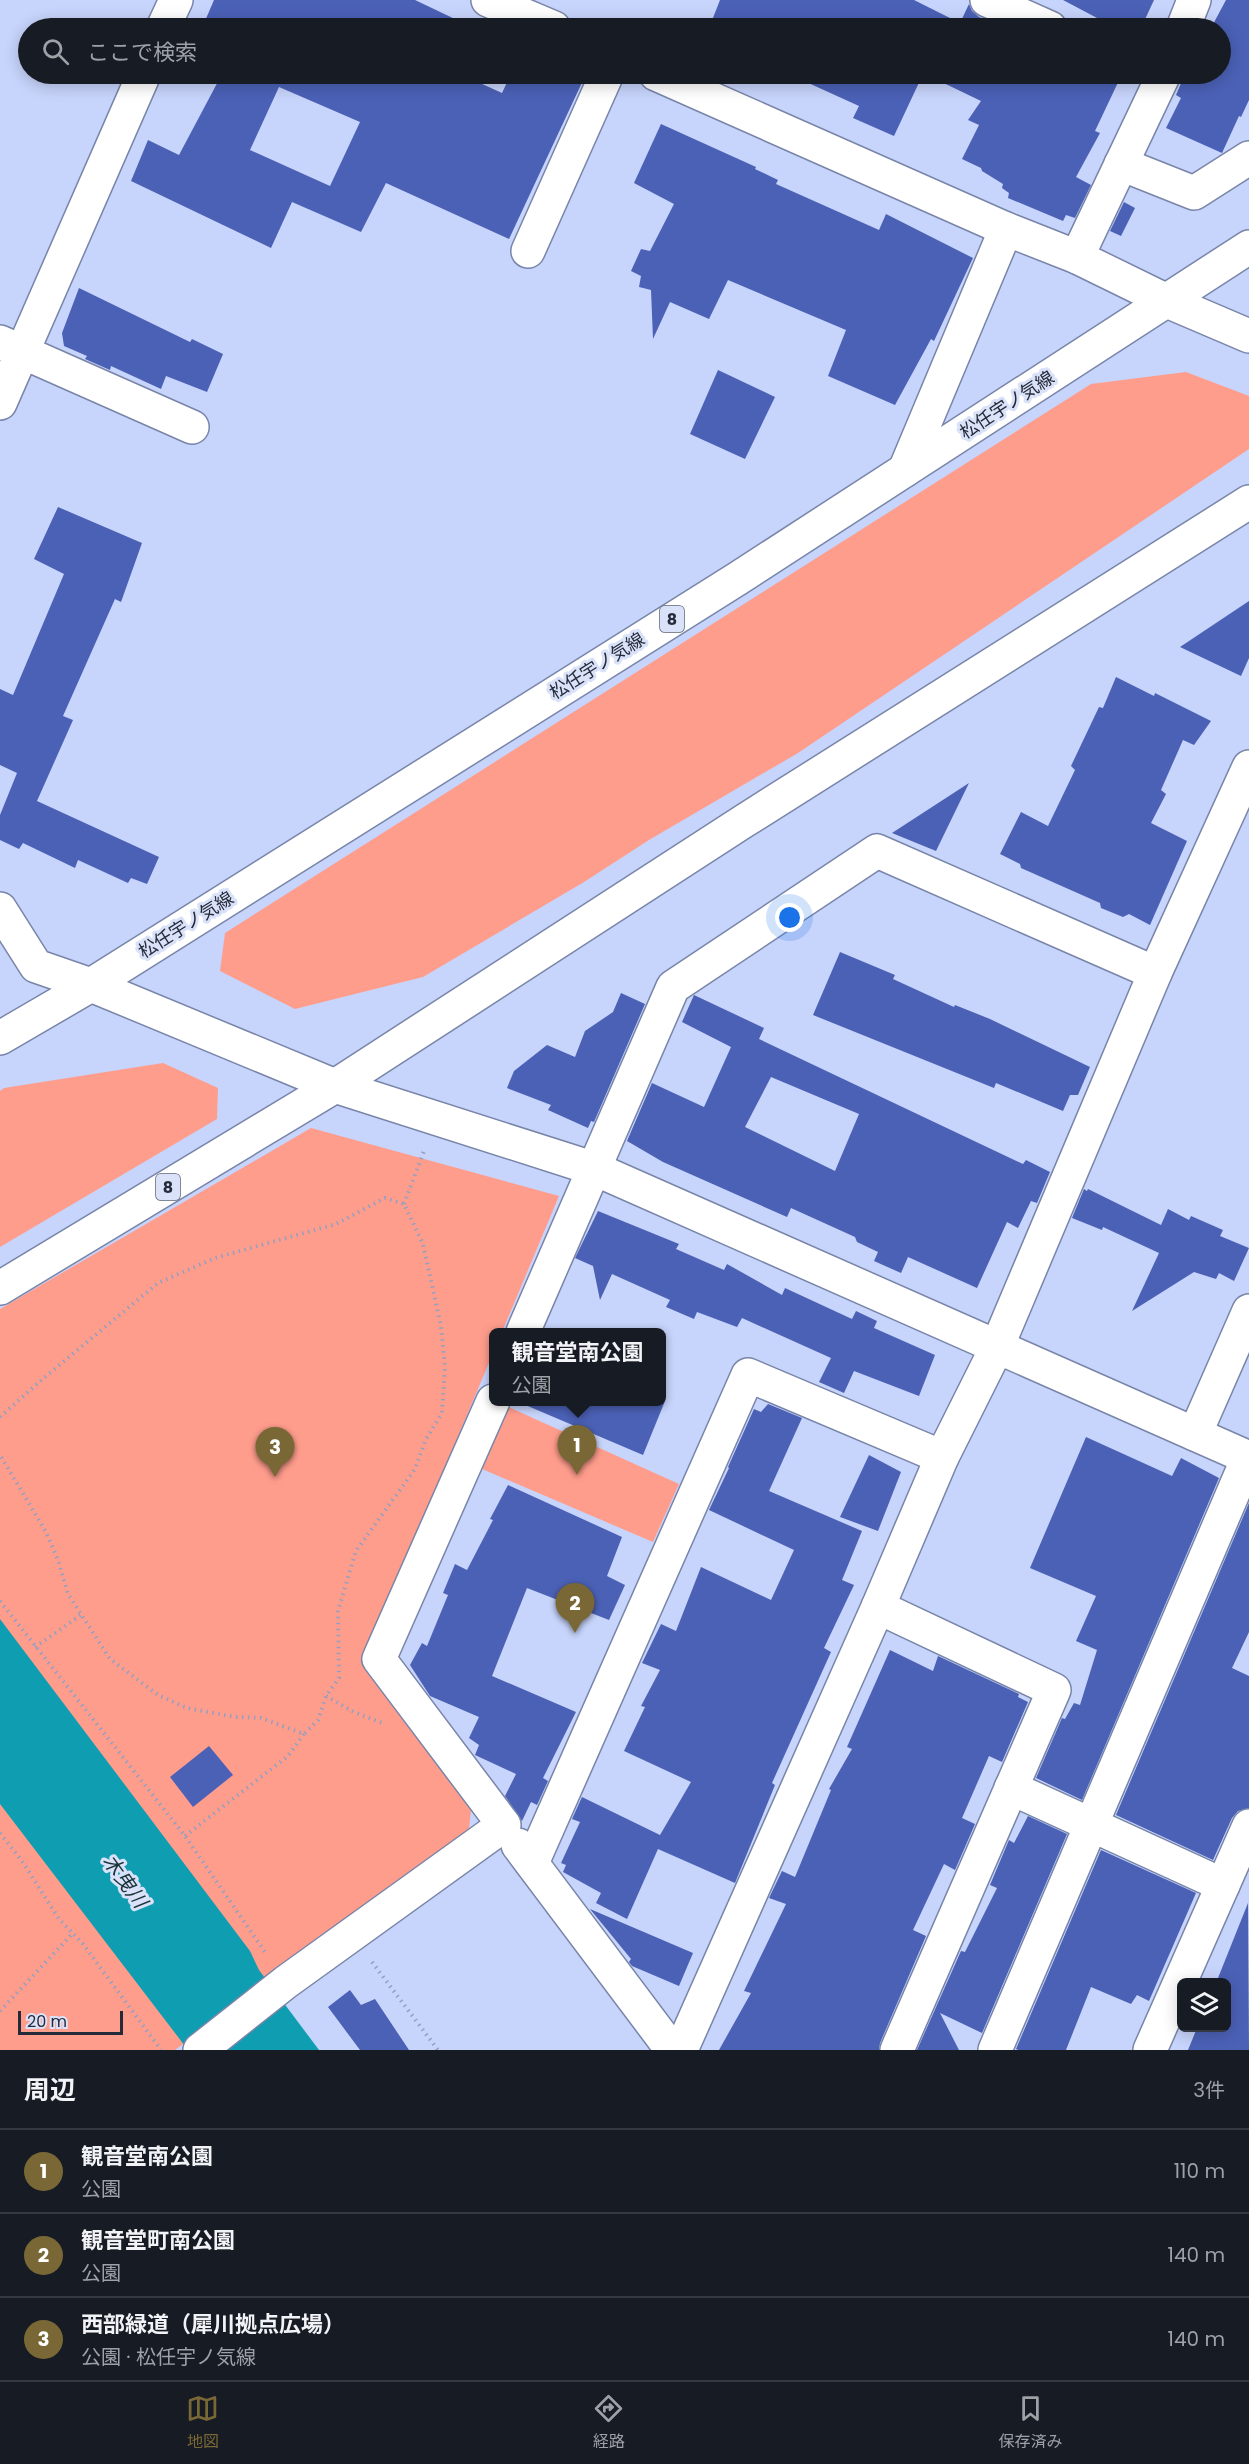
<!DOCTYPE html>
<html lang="ja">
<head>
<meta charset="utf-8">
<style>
  body { margin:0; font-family:Poppins,"Noto Sans JP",sans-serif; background:#242831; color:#f1f3f6 }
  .controls { position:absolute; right:18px; bottom:18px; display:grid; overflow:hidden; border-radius:9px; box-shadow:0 3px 15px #0003 }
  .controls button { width:54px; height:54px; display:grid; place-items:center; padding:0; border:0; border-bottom:2px solid #363941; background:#171b24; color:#f1f3f6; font:30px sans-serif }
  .scale { position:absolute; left:18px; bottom:15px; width:105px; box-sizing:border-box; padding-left:6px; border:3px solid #252a39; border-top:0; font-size:16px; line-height:21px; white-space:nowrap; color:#252a39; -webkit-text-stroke:4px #d9e2f9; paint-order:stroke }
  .you { position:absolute; left:790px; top:918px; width:21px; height:21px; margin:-15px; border:4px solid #fff; border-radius:50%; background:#1a73e8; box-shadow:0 0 0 9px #1a73e833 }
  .badge { display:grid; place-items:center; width:39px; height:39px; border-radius:50%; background:#796735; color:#fff; font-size:20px; font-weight:700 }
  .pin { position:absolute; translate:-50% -50px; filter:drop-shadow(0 2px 3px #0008) }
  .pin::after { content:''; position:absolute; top:32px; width:21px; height:18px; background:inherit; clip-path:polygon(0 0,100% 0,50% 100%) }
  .popup { position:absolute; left:489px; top:1328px; width:177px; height:78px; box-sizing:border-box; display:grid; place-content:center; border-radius:9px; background:#171b24; filter:drop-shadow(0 2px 4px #0005); font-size:20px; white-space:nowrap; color:#9ea1a6 }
  .popup b { font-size:22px; color:#f1f3f6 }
  .popup::after { content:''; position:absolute; left:50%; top:100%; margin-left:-12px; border:12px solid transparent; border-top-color:#171b24 }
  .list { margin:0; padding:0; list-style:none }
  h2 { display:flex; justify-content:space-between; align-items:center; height:78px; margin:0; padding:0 24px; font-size:26px }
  h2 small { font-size:20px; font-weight:400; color:#9ea1a6 }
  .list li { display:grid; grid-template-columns:39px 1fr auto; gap:18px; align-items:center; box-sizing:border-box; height:84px; padding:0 24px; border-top:2px solid #363941 }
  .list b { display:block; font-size:22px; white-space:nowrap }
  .list p { margin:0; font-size:20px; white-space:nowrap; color:#9ea1a6 }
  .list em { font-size:20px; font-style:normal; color:#9ea1a6 }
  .icon { flex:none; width:33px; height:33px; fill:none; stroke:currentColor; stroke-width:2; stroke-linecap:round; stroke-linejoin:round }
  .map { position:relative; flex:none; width:1249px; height:2050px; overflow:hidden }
  .search { position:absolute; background:#171b24; box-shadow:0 3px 15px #0003; left:18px; right:18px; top:18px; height:66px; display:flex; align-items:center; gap:15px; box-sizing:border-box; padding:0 21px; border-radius:33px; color:#9ea1a6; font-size:22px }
  .sheet { height:330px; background:#171b24 }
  nav { display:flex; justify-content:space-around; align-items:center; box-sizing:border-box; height:84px; border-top:2px solid #363941; background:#171b24; font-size:16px; color:#9ea1a6 }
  nav a { display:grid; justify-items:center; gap:3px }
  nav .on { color:#796735 }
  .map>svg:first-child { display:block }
</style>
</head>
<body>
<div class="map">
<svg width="1249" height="2050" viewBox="0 0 1249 2050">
  <rect width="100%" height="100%" fill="#c7d4fb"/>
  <!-- green -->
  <g fill="#ff9d8d">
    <polygon points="1186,372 1249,396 1249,449 798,753 649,840 584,882 423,977 295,1009 220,971 225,933 1091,384"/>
    <polygon points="163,1063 218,1088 217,1119 0,1247 0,1091 4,1088"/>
    <polygon points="311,1128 559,1196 502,1332 493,1332 493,1353 364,1661 471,1810 469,1829 175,2050 0,2050 0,1309"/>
    <polygon points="504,1405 679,1484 653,1542 475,1466"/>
  </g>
  <!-- water -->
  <polygon fill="#0f9eb1" points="0,1619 250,1951 259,1970 319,2050 188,2050 0,1804"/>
  <!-- building -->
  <g fill="#4b61b6" fill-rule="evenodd">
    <polygon points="214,0 415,0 457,20 453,28 202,28"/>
    <polygon points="720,0 914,0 960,23 969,4 972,11 979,17 1005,28 709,28"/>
    <polygon points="1063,0 1154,0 1141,28 1116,28"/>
    <polygon points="1226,0 1249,0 1249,100 1241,117 1239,116 1222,153 1166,128 1181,98 1176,95 1185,74 1221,74 1221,28 1211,28"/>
    <path d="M222,74h238l42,19 9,-19h75l-77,165 -123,-56 -25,49 -69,-30 -21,46 -140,-67 17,-41 31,15zM279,87l81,35 -30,64 -80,-36z"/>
    <polygon points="794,74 923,74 894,136 853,118 859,106 793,76"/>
    <polygon points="925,74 1122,74 1095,131 1100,133 1076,177 1091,185 1075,218 1066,215 1063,221 1008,198 1009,193 1002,188 1003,184 982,171 981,168 962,159 979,125 968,120 981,101"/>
    <polygon points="661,124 756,167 755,169 778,180 776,184 879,230 886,214 973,258 934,341 931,339 895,405 828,376 846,330 728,280 709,319 670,302 653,339 651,290 639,287 641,276 631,271 641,249 650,251 674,204 634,183"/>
    <polygon points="1124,202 1135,208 1121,236 1110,231"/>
    <polygon points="79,288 190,342 192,339 223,354 207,392 166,376 161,389 111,366 110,370 85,359 87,356 64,346 62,333"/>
    <polygon points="718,370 775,397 745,459 690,434"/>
    <polygon points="58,507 142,543 121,602 115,599 63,716 73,720 37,801 159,857 147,884 131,878 128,883 78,860 75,868 23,843 19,849 0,840 0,815 17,773 0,765 0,689 13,695 64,574 34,559"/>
    <polygon points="1249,601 1249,658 1241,676 1180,647"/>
    <polygon points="1116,677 1154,696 1155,693 1211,721 1194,745 1183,740 1161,790 1166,794 1151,823 1187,841 1150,925 1129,914 1123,917 1101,908 1100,903 1021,868 1020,864 1000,854 1021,812 1048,826 1075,770 1071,766 1099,707 1103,708"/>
    <polygon points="969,783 936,851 892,833"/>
    <polygon points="840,952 895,975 893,979 954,1007 955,1005 990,1019 1090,1067 1078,1095 1070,1095 1063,1111 996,1083 994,1088 813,1015"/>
    <polygon points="621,993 645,1004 594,1122 591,1121 588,1128 548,1110 551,1105 507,1088 514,1071 547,1045 575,1057 585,1031 613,1012"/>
    <path d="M694,995l70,33 -5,11 264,125 3,-4 24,12 -13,31 -6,-2 -13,27 -11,-6 -30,66 -69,-31 -7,16 -27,-12 4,-9 -21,-10 -2,-5 -64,-29 -4,9 -124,-55 -36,-21 25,-58 52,24 27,-60 -49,-25zM771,1077l88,37 -24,57 -90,-44z"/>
    <polygon points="1084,1189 1087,1191 1088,1189 1161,1225 1168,1209 1189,1220 1191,1216 1223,1230 1220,1236 1249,1248 1234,1281 1219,1273 1216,1279 1194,1272 1132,1311 1159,1253 1103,1227 1102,1230 1072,1218"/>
    <polygon points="598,1211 679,1244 676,1249 724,1270 727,1264 782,1295 785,1288 852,1319 856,1311 877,1321 874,1328 935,1355 919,1396 854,1371 844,1393 819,1382 831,1358 742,1318 737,1327 697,1312 694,1319 666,1307 670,1300 612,1274 600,1300 593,1266 575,1258"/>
    <polygon points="516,1401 665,1401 643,1455"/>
    <polygon points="768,1404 802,1418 769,1491 862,1531 842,1580 854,1585 824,1648 831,1652 772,1783 775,1785 735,1883 658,1849 627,1919 596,1903 601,1893 563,1872 566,1865 561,1863 580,1822 572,1819 582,1797 660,1835 691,1782 624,1751 645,1707 641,1706 660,1670 642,1663 661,1624 676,1631 701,1567 771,1600 794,1550 709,1510 729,1468 728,1467 754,1409 761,1412"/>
    <polygon points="1086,1437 1172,1476 1181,1458 1219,1478 1082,1800 1036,1778 1062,1718 1065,1719 1074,1703 1080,1705 1097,1650 1076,1641 1096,1596 1030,1568"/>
    <polygon points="869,1455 901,1472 878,1531 840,1517"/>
    <polygon points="508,1485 622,1537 607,1576 625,1585 609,1620 527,1588 492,1676 576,1712 543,1778 548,1781 537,1805 531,1802 522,1821 505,1796 516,1774 475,1755 479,1745 469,1738 479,1717 430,1696 410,1665 422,1643 427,1646 448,1595 443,1593 455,1564 467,1570 493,1520 490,1519"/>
    <polygon points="1249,1503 1249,1632 1232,1668 1249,1676 1249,1808 1238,1811 1232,1818 1213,1860 1116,1815"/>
    <polygon points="890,1650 933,1671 938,1656 1019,1694 1018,1697 1028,1702 1002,1762 989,1756 962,1818 975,1824 955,1870 944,1864 913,1930 926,1936 880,2043 879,2050 719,2050 751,1993 744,1991 786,1904 769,1898 782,1871 795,1877 831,1790 829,1789 852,1749 847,1747"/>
    <polygon points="209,1746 233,1775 193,1807 170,1777"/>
    <polygon points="1028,1816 1067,1834 982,2033 940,2013 959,2050 917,2050 961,1951 965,1952 997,1888 990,1885 1009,1840 1014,1843"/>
    <polygon points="1101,1850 1196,1893 1149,2001 1137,1995 1131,2004 1091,1987 1066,2050 1018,2050 1016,2049"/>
    <polygon points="1248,1903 1249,2050 1188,2050 1197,2028 1227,2028 1227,1983 1216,1983"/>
    <polygon points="590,1909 693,1953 679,1986 632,1966 629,1962 631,1959"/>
    <polygon points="350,1990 361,2005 375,1999 409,2050 360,2050 328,2007"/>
  </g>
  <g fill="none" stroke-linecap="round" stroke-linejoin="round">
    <defs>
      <g id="minor">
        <polyline points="488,0 554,28"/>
        <polyline points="987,0 1050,28"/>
        <polyline points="1183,28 1194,0"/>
        <polyline points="656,74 1006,229 1077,257 1167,301 1249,336"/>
        <polyline points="1121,164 1194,193 1249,158"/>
        <polyline points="528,251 607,74"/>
        <polyline points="1077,257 1164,74"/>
        <polyline points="0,342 192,427"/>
        <polyline points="905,470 1006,229"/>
        <polyline points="523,1332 673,987 877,851 1155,973"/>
        <polyline points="1195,1434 1249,1311"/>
        <polyline points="878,1607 1054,1690 897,2050"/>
        <polyline points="1011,1788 1223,1885"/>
        <polyline points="518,1845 672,2050"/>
        <polyline points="532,1863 748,1375 942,1457"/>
        <polyline points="200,2050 286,1982 504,1825 379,1659 493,1401"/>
        <polyline points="681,2050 878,1607 942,1457 997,1347 1155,973 1249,767"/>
        <polyline points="995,2050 1248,1458"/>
        <polyline points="1150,2050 1249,1826"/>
      </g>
      <g id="tertiary">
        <polyline points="163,28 176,0"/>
        <polyline points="0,403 144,74"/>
        <polyline points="0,909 36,966 91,985 335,1086 595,1169 1249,1458"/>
      </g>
      <g id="primary">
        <polyline points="0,1038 91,985 737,579 1249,247"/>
        <polyline points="0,1288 335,1086 744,821 1249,502"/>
      </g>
    </defs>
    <!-- minor casing -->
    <use href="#minor" stroke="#7885a8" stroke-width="36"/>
    <!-- tertiary casing -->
    <use href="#tertiary" stroke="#7885a8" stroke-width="36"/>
    <!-- primary casing -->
    <use href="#primary" stroke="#7885a8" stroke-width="36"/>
    <!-- path -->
    <g stroke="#959fbf" stroke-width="4" stroke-dasharray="1.5 4.5" stroke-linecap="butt">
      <polyline points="404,1204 424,1151"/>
      <polyline points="0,1417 45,1377 158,1283 215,1258 336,1224 385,1198 404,1204 423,1244 441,1326 445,1367 442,1413 426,1439 415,1469 356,1551 338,1611 339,1678 326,1696 318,1720 304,1734 261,1718 235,1717 187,1708 158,1695 110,1659 68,1594 58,1560 46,1532 0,1455"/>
      <polyline points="0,1601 185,1836 267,1955"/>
      <polyline points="35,1647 81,1615"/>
      <polyline points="326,1696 354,1712 382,1723"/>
      <polyline points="0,1833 22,1861 59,1919 83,1944 161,2050"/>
      <polyline points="185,1836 288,1756 304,1734"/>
      <polyline points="372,1962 438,2050"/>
      <polyline points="0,2011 72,1934"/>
    </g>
    <!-- minor -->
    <use href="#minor" stroke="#fff" stroke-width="33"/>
    <!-- tertiary -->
    <use href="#tertiary" stroke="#fff" stroke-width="33"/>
    <!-- primary -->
    <use href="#primary" stroke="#fff" stroke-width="33"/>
  </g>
  <g text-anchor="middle" stroke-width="6" stroke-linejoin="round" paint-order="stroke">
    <!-- shield labels -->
    <g fill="#d9e2f9" stroke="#5b6173" stroke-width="1.5">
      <rect x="660" y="606" width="24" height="26" rx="4.5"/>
      <rect x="156" y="1174" width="24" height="26" rx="4.5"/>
    </g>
    <g font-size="16" font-weight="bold" fill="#252a39">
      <text x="672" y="625">8</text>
      <text x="168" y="1193">8</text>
    </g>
    <!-- street labels -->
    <g font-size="18" fill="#252a39" stroke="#d9e2f9">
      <text transform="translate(1007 405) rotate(-33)" y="6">松任宇ノ気線</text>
      <text transform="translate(597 666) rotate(-32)" y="6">松任宇ノ気線</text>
      <text transform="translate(186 925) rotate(-32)" y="6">松任宇ノ気線</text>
    </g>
    <!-- water labels -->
    <g font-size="20" font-style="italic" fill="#183237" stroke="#d9e2f9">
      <text transform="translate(125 1881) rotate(54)" y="7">木曳川</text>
    </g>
  </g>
</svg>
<div class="controls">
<button><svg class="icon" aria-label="layers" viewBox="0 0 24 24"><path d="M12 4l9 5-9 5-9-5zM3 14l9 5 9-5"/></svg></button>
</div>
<div class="scale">20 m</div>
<div class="you"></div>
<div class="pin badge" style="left:577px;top:1475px">1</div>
<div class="popup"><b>観音堂南公園</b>公園</div>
<div class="pin badge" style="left:575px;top:1633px">2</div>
<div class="pin badge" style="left:275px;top:1477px">3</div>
<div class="search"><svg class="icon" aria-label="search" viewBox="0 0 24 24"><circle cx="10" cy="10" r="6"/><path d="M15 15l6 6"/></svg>ここで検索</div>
</div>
<section class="sheet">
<h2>周辺<small>3件</small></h2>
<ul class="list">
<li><span class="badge">1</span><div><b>観音堂南公園</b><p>公園</p></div><em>110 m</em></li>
<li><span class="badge">2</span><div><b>観音堂町南公園</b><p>公園</p></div><em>140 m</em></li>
<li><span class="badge">3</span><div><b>西部緑道（犀川拠点広場）</b><p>公園 · 松任宇ノ気線</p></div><em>140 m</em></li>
</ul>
</section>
<nav>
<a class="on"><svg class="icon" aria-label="map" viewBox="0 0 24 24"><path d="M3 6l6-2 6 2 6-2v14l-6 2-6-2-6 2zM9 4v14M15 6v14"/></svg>地図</a>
<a><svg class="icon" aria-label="directions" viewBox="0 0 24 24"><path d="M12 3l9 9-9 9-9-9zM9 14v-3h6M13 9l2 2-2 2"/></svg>経路</a>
<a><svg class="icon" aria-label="saved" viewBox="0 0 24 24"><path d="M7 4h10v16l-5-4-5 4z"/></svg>保存済み</a>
</nav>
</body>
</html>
